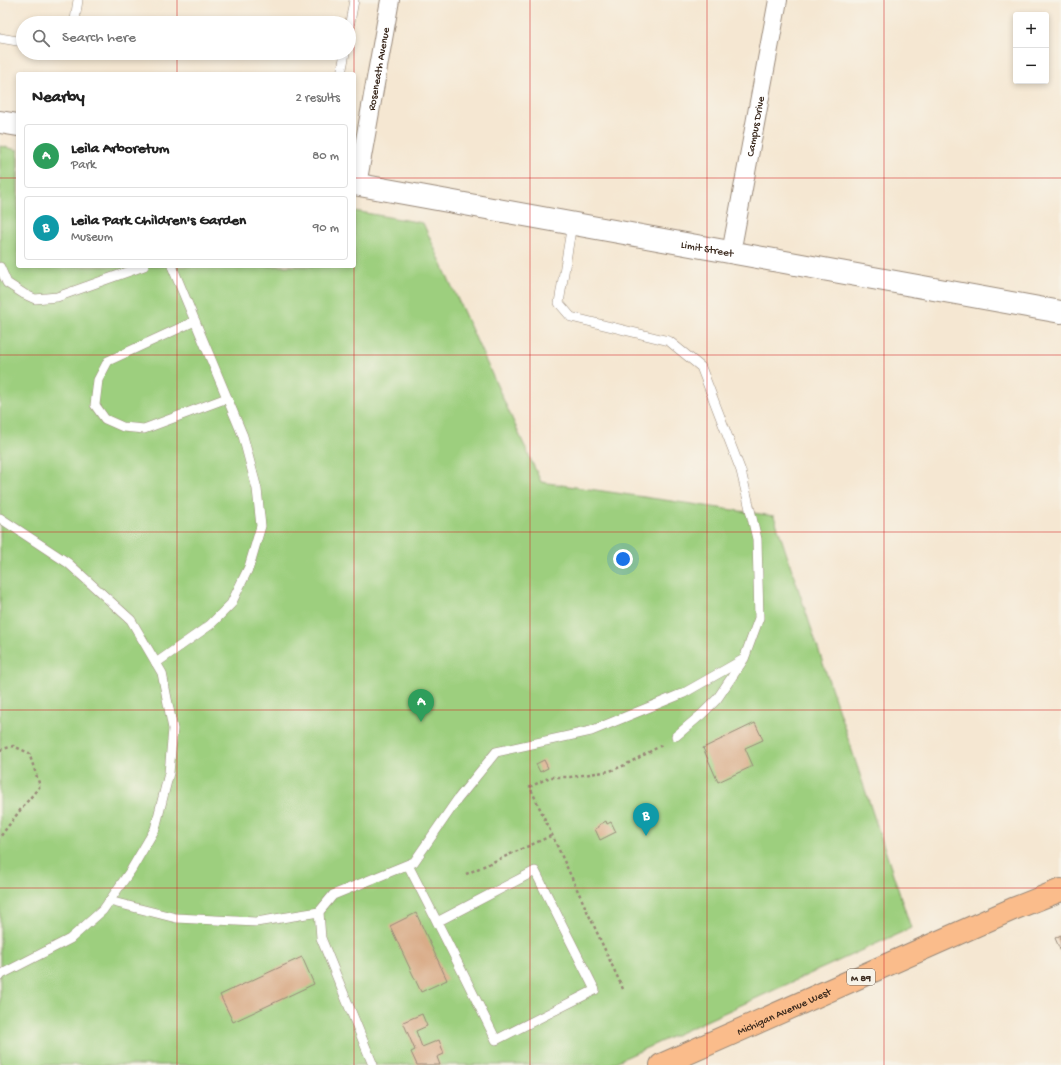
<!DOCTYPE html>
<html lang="en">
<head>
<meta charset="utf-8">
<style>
  body { margin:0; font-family:"Gochi Hand",sans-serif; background:#f6f6f6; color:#222 }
  .controls { position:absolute; right:12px; top:12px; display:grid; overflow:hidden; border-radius:4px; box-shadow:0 2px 6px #0003 }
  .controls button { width:36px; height:36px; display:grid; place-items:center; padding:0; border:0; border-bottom:1px solid #e0e0e0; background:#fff; color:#222; font:20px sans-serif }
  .you { position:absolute; left:623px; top:559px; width:14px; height:14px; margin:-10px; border:3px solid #fff; border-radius:50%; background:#1a73e8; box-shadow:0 0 0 6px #1a73e833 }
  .badge { display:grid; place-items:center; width:26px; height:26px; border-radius:50%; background:#d1495b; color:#fff; font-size:13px; font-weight:700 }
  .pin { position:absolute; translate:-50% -33px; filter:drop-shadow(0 1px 2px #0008) }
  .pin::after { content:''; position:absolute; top:21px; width:14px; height:12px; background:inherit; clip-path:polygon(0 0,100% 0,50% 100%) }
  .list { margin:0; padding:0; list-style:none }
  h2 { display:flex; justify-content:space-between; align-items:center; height:52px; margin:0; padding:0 16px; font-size:17px }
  h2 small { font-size:13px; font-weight:400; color:#767676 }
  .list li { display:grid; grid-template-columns:26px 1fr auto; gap:12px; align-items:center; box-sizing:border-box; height:64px; margin:0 8px 8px; padding:0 8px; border:1px solid #e0e0e0; border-radius:4px }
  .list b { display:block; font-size:15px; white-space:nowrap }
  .list p { margin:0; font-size:13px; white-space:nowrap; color:#767676 }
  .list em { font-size:13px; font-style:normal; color:#767676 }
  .icon { flex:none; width:22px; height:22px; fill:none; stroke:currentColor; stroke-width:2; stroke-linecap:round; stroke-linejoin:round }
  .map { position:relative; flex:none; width:1061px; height:1065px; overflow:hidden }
  .search { position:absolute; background:#fff; box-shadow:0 2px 6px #0003; left:16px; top:16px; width:340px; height:44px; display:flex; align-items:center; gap:10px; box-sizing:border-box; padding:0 14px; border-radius:22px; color:#767676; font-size:15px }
  .panel { position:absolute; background:#fff; box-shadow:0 2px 6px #0003; left:16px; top:72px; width:340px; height:196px; border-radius:4px }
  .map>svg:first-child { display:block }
</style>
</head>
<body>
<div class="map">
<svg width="1061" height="1065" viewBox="0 0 1061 1065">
  <rect width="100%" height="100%" fill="#f7f3e8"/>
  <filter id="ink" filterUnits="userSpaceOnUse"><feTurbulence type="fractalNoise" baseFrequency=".025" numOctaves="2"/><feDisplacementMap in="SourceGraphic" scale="8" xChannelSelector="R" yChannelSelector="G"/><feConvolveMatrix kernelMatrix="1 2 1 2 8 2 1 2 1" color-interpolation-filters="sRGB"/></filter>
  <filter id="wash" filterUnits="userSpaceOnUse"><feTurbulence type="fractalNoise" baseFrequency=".012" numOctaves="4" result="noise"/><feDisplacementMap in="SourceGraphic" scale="16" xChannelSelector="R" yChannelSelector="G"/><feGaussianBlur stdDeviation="0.9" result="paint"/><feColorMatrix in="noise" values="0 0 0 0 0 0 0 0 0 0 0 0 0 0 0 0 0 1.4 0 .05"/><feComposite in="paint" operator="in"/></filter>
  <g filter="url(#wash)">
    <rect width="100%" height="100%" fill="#f5e7d2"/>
    <!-- green -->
    <polygon fill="#9dcf7e" stroke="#6c7c4e" points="0,146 18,150 18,266 354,266 354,211 423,223 541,482 774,516 911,928 609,1065 0,1065"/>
    <g id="blocks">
      <!-- building -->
      <g fill="#d9ac88">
        <polygon points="755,723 763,740 745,748 753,766 718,782 703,748"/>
        <polygon points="544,760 548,768 540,772 536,764"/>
        <polygon points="606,821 607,824 611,822 616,832 600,840 595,829 599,827 599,825"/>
        <polygon points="416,913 447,980 421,992 390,926"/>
        <polygon points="1061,935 1061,952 1055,938"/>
        <polygon points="302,957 314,984 233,1022 220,995"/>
        <polygon points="422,1014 427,1026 416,1031 422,1047 439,1040 444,1054 437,1057 440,1065 417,1065 411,1052 415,1050 403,1022"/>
      </g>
    </g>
  </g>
  <g filter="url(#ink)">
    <use href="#blocks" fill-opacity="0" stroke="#988878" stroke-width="1"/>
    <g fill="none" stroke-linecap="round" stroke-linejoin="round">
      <defs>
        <g id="service">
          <polyline points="72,23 75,20 78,0"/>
          <polyline points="349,28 354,0"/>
          <polyline points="0,38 23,42"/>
          <polyline points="341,74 345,53"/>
          <polyline points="0,267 7,283 24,294 35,299 57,297 144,266"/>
          <polyline points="195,321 108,361 98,380 95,405 105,419 123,427 144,429 227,398"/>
          <polyline points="0,518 68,563 131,620 162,673 173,729 169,773 155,829 131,870 103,910 70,939 0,975"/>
          <polyline points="156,663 210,625 231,604 249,567 261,526 257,489 243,436 172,266"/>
          <polyline points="676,736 702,714 717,699 742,662"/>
          <path d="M408,865c30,58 59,116 88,175l99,-50 -60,-119 -98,51"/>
          <polyline points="109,901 176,918 256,922 319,912"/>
          <polyline points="373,1065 321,938 319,912 333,895 414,862 457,800 496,752 591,731 684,693 744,659 759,618 757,539 741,471 701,367 669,341 571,317 559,303 572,224"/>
        </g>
        <g id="minor">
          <path id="s1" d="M357,185l33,-185"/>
          <path id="s2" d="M731,253l47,-253"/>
        </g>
        <g id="tertiary">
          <polyline points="0,122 18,125"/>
          <path id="s3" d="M354,184l707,128"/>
        </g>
        <g id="trunk">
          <path id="s4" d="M661,1065l352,-156 48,-19"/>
        </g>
      </defs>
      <!-- service casing -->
      <use href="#service" stroke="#988878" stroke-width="10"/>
      <!-- minor casing -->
      <use href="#minor" stroke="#988878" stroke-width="20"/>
      <!-- tertiary casing -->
      <use href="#tertiary" stroke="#988878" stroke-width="24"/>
      <!-- trunk casing -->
      <use href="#trunk" stroke="#988878" stroke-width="24"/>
      <!-- path -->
      <g stroke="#988878" stroke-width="2.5" stroke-dasharray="3 3" stroke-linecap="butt">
        <polyline points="0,750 13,746 29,753 40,786 21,809 0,837"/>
        <polyline points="466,874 553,835"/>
        <polyline points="623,989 530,787 550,777 570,777 610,771 625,765 664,744"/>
      </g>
      <!-- service -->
      <use href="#service" stroke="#fff" stroke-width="9"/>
      <!-- minor -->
      <use href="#minor" stroke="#fff" stroke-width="18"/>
      <!-- tertiary -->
      <use href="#tertiary" stroke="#fff" stroke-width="22"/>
      <!-- trunk -->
      <use href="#trunk" stroke="#fabc8b" stroke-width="22"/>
    </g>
  </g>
  <!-- grid -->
  <path fill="none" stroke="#d62828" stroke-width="1" stroke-opacity="0.55" d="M177,0v23M354,0v74M530,0v1065M707,0v1065M884,0v1065M177,53v21M0,178h18M354,178h707M177,266v799M354,266v799M0,355h1061M0,532h1061M0,710h1061M0,888h1061"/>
  <g text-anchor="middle" stroke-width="3" stroke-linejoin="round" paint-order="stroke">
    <!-- shield labels -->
    <rect fill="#f7f3e8" stroke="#73665b" stroke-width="1" x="847" y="969" width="28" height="16" rx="3"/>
    <g font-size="10" font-weight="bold" fill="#3b2a1e">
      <text x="861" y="981">M 89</text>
    </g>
    <!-- street labels -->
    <g font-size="11" fill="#3b2a1e" stroke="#f7f3e8">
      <text dy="4" stroke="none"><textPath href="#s1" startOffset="118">Roseneath Avenue</textPath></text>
      <text dy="4" stroke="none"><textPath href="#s2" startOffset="129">Campus Drive</textPath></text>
      <text dy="4" stroke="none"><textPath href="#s3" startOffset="359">Limit Street</textPath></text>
      <text dy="4" stroke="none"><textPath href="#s4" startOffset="134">Michigan Avenue West</textPath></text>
    </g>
  </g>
</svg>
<div class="controls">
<button>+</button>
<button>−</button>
</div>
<div class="you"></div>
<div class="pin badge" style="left:421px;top:722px;background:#2e9e5b">A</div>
<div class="pin badge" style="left:646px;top:836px;background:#0f9aa8">B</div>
<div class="search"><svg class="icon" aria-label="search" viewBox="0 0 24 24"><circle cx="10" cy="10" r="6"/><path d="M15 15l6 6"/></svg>Search here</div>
<section class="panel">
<h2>Nearby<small>2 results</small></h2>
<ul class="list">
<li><span class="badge" style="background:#2e9e5b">A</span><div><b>Leila Arboretum</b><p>Park</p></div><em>80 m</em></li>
<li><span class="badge" style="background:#0f9aa8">B</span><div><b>Leila Park Children's Garden</b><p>Museum</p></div><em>90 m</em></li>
</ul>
</section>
</div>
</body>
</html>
